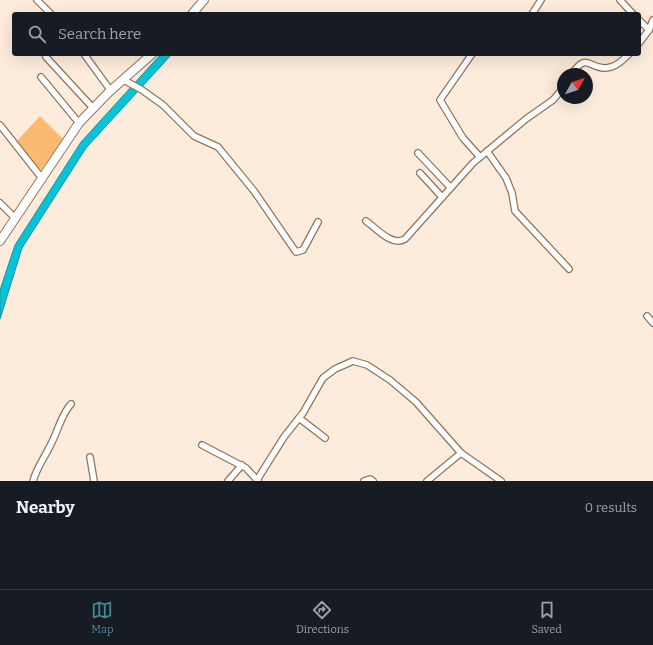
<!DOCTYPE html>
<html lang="en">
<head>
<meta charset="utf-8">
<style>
  body { margin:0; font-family:Bitter,serif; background:#20242c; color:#f1f3f6 }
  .compass { position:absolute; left:557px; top:68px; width:36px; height:36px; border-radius:50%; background:#171b24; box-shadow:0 4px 16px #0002; rotate:51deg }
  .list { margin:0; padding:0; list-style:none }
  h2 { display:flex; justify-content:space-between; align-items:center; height:52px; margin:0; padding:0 16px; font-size:17px }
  h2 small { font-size:13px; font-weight:400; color:#9ea1a6 }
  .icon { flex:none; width:22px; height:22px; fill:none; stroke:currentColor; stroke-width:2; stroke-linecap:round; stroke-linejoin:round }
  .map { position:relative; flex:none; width:653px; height:481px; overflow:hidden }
  .search { position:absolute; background:#171b24; box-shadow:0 4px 16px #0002; left:12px; right:12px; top:12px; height:44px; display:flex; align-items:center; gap:10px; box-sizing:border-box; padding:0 14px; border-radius:4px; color:#9ea1a6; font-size:15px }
  .sheet { height:108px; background:#171b24 }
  nav { display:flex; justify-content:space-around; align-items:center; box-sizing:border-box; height:56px; border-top:1px solid #363941; background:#171b24; font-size:11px; color:#9ea1a6 }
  nav a { display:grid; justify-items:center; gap:2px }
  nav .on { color:#448a95 }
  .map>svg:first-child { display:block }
</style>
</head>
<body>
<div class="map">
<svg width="653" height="481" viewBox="0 0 653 481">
  <rect width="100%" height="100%" fill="#fdecdb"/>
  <!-- green -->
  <polygon fill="#fbba71" points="40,116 63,139 41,170 16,142"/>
  <!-- water -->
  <polygon fill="#08c3d7" stroke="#1695a0" points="161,54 172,54 86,148 22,248 0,319 0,290 15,245 81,142"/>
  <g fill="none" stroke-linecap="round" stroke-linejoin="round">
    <defs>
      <g id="street">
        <polyline points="37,0 51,14"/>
        <polyline points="620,0 633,14"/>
        <polyline points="532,14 541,0"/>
        <polyline points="639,20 649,30 653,20"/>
        <polyline points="639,43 649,30"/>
        <polyline points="84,54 111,91"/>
        <polyline points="472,54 440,100 463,138 480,157"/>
        <polyline points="46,57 93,108"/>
        <path d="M572,74c14,-21 16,-7 32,-6 11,0 18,-7 25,-14"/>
        <polyline points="41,77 79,123"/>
        <polyline points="124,80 142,90 163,105 194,136 218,147 254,191 296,252 303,250 318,222"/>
        <polyline points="0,125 41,177"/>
        <polyline points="487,151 506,178 512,193 515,211 569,269"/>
        <polyline points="418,153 450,187"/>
        <polyline points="420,173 442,197"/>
        <polyline points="0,203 15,218"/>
        <path d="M366,221c10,7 26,26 39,18l68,-76 53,-44 27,-19 10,-12"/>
        <polyline points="647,316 653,323"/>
        <polyline points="299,418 325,438"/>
        <polyline points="202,445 246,468 258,481"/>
        <polyline points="90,457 94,481"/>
        <polyline points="257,480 284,437 303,413 323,378 335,369 353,361 367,365 390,380 416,402 461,453 501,481"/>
        <path d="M33,481c4,-14 12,-24 18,-37 7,-13 10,-29 20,-40"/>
        <polyline points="228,481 242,465"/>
        <polyline points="364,481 370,479 373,481"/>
        <polyline points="427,481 461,453"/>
      </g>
      <g id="secondary">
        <polyline points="192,14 204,0"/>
        <polyline points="0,241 79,123 109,92 152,54"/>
      </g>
    </defs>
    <!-- street casing -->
    <use href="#street" stroke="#8f765d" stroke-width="8"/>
    <!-- secondary casing -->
    <use href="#secondary" stroke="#8f765d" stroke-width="10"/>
    <!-- street -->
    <use href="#street" stroke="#fff" stroke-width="5.5"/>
    <!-- secondary -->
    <use href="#secondary" stroke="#fff" stroke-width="8"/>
  </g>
</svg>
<svg class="compass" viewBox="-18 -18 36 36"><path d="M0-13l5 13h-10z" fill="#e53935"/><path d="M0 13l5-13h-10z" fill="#9ea1a6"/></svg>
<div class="search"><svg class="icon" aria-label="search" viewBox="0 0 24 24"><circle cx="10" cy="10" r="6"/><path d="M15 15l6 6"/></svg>Search here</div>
</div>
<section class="sheet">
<h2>Nearby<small>0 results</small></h2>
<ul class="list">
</ul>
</section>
<nav>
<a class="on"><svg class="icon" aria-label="map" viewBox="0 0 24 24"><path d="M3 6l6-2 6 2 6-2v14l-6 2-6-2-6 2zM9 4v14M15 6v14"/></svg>Map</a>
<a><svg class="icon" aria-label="directions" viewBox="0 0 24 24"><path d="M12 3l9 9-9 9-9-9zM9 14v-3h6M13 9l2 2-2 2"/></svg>Directions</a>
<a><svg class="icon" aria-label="saved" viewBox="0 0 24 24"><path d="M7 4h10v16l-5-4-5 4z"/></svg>Saved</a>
</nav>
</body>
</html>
